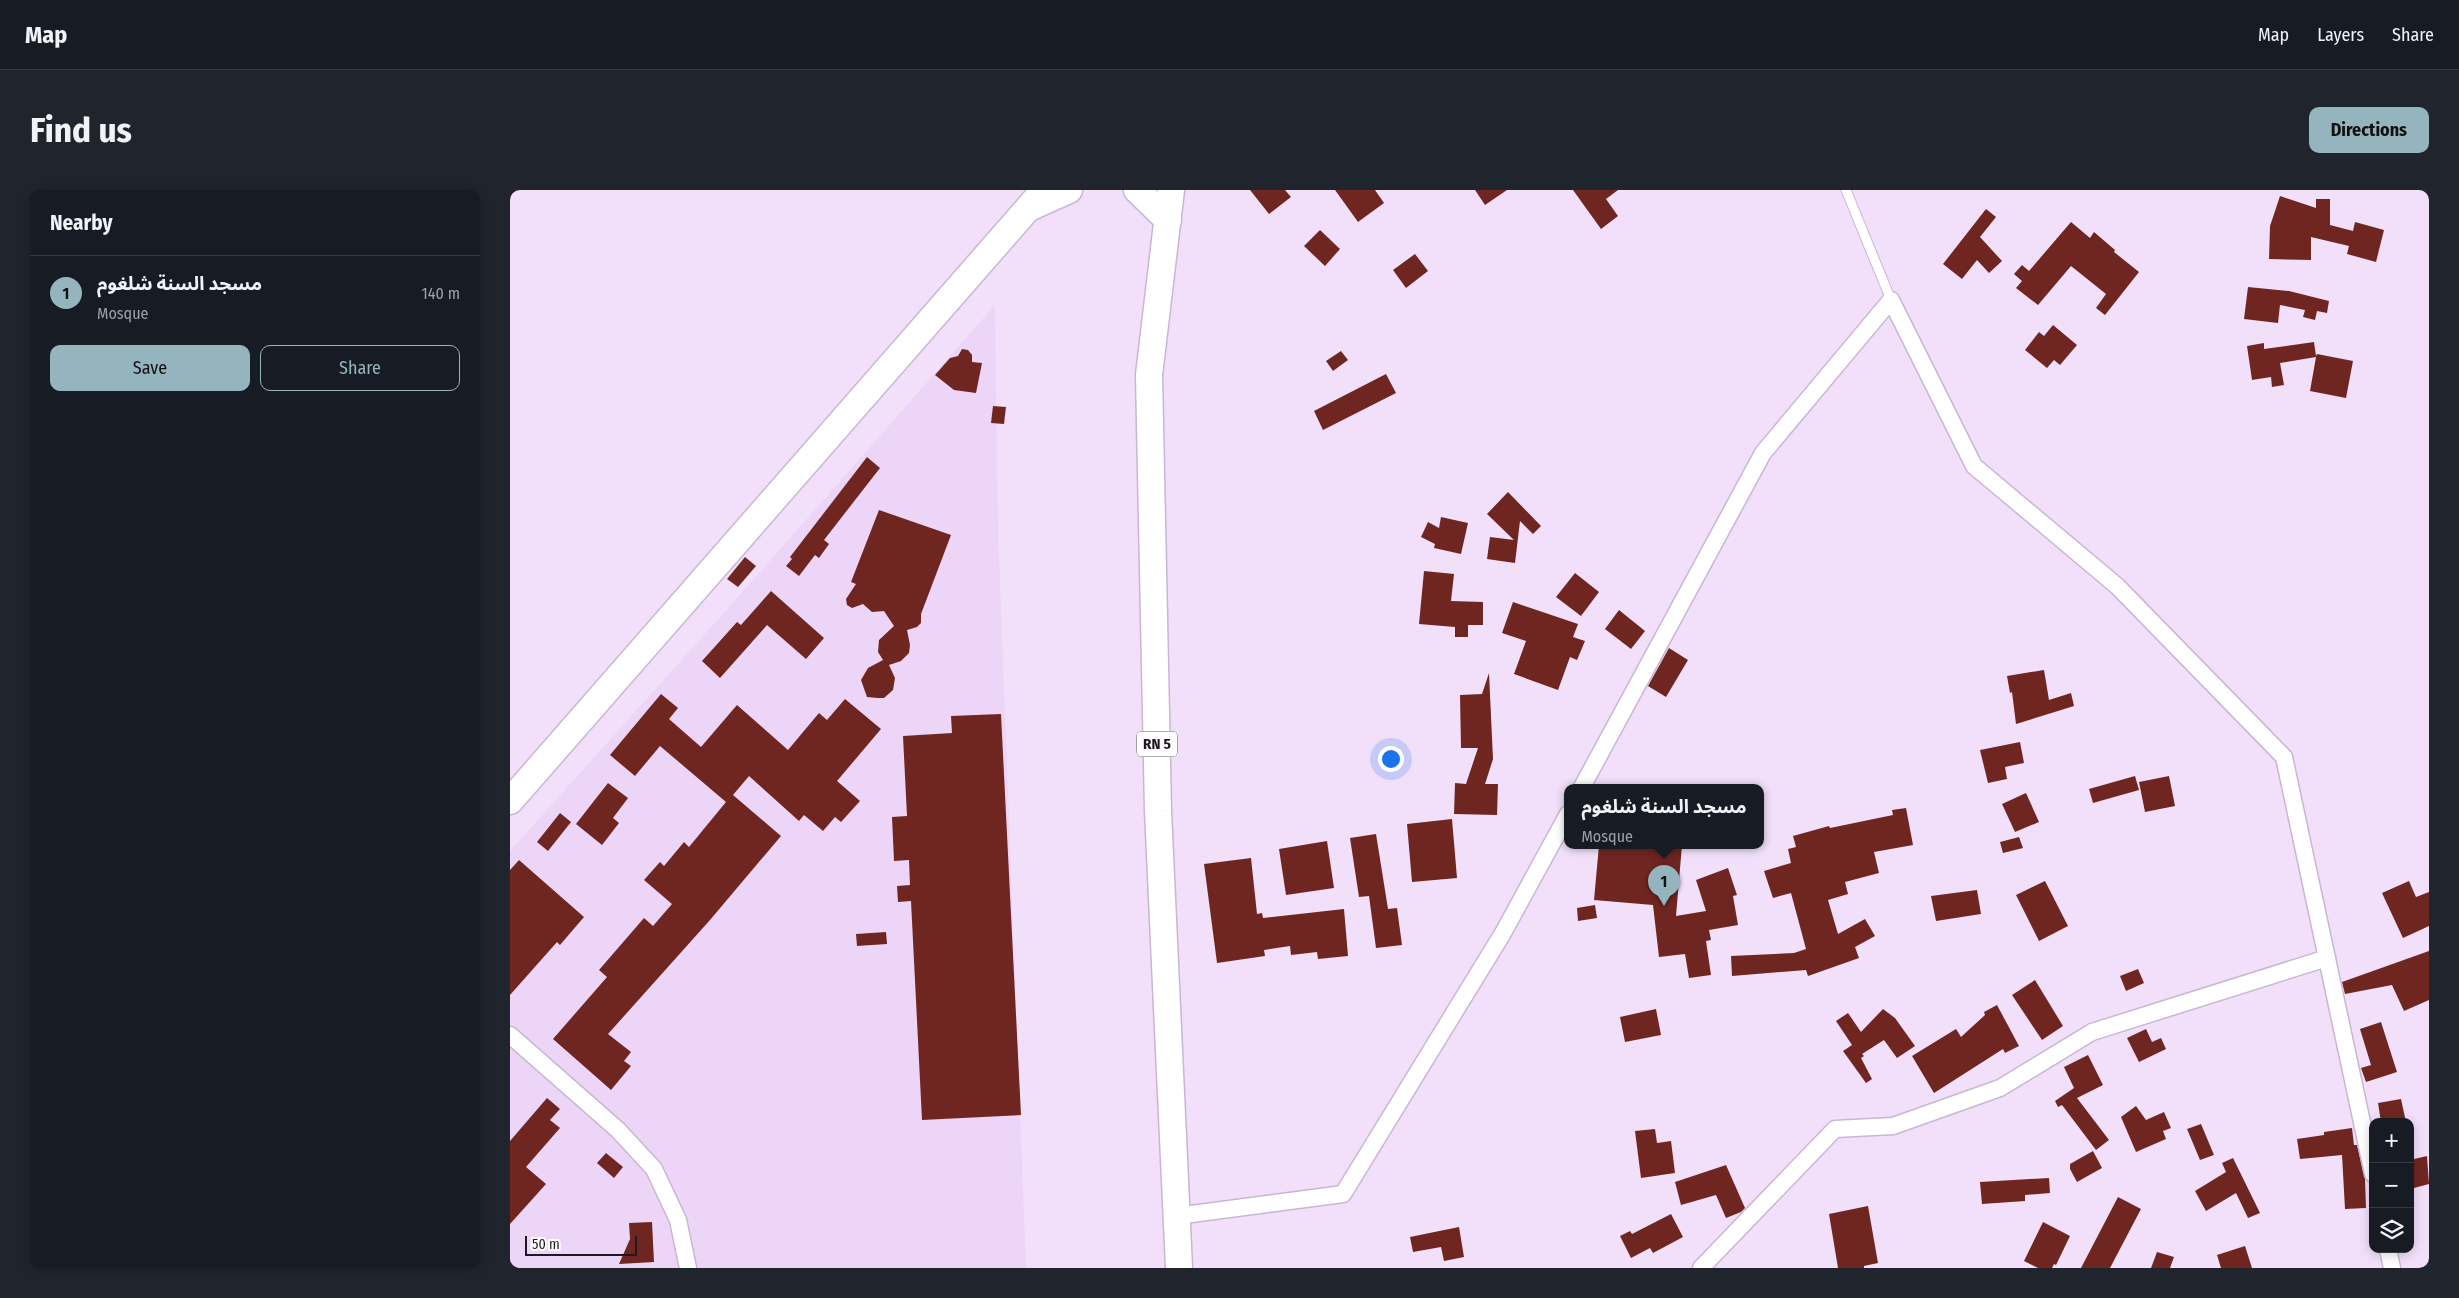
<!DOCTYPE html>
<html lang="en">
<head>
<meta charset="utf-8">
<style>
  body { margin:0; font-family:"Fira Sans Condensed","Noto Sans Arabic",sans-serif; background:#20242c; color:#f1f3f6 }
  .controls { position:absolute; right:15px; bottom:15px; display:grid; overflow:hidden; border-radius:10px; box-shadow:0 2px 12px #0003 }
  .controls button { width:45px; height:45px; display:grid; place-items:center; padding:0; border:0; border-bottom:1px solid #363941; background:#171b24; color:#f1f3f6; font:25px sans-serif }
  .scale { position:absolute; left:15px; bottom:12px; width:112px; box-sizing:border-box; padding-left:5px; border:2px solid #1f1822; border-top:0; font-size:14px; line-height:18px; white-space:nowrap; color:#1f1822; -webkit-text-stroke:4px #fff; paint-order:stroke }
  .you { position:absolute; left:880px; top:568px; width:18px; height:18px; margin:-12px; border:4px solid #fff; border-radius:50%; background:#1a73e8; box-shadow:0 0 0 8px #1a73e833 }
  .badge { display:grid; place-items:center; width:32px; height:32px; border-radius:50%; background:#95b5be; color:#111; font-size:16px; font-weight:700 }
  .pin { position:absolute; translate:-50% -41px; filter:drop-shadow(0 1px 2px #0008) }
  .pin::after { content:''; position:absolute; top:26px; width:18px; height:15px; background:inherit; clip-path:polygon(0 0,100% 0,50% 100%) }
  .popup { position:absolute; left:1054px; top:594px; width:200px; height:65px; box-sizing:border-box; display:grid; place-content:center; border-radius:10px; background:#171b24; filter:drop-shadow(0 1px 4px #0005); font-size:16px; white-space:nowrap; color:#9ea1a6 }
  .popup b { font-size:19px; color:#f1f3f6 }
  .popup::after { content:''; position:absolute; left:50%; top:100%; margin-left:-10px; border:10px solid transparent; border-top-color:#171b24 }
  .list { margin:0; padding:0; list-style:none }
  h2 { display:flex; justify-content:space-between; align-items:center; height:65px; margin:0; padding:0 20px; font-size:21px }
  h2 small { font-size:16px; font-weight:400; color:#9ea1a6 }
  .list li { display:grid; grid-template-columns:32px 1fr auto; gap:15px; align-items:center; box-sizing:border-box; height:75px; padding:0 20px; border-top:1px solid #363941 }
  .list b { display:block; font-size:19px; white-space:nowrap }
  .list p { margin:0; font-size:16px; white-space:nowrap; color:#9ea1a6 }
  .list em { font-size:16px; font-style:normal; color:#9ea1a6 }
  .actions { display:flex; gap:10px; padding:15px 20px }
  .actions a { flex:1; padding:11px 0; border:1px solid #95b5be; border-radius:10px; text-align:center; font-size:18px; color:#95b5be }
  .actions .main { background:#95b5be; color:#111 }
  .icon { flex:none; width:28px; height:28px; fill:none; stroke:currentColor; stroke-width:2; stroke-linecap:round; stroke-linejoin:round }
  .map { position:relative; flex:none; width:1919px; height:1078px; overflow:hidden; border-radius:10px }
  header { display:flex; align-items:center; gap:30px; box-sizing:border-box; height:70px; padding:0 25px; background:#171b24; border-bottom:1px solid #363941 }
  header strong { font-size:24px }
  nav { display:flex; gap:28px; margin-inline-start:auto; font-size:18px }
  .intro { display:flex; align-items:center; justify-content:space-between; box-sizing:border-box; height:120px; padding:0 30px }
  h1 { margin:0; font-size:35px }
  .button { padding:12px 22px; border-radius:10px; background:#95b5be; color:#111; font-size:18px; font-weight:700 }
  main { display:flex; gap:30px; padding:0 30px }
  aside { flex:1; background:#171b24; border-radius:10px; box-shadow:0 2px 12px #0003 }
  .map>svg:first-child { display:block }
</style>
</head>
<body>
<header>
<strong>Map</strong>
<nav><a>Map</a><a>Layers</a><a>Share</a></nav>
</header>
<div class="intro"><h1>Find us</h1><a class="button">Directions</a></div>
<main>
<aside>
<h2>Nearby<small></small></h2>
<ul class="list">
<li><span class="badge">1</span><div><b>مسجد السنة شلغوم</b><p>Mosque</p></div><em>140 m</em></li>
</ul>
<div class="actions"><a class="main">Save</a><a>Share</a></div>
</aside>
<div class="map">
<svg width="1919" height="1078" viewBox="0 0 1919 1078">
  <rect width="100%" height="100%" fill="#f2e0fb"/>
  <!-- built -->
  <polygon fill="#ecd5f7" points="485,115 488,340 516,1078 0,1078 0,661 229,406"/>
  <!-- building -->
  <g fill="#6f2620">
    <polygon points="740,0 775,0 781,7 759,24"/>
    <polygon points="825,0 865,0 874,13 848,32"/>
    <polygon points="965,0 997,0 975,15"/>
    <polygon points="1063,0 1108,0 1096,9 1108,26 1091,39"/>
    <polygon points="1770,6 1806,18 1806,9 1820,9 1820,35 1843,41 1845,32 1874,40 1866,72 1837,64 1839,56 1801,47 1801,70 1759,69 1760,36"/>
    <polygon points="1476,19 1486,27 1470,47 1492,71 1479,83 1467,70 1452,89 1433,74"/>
    <polygon points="1561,32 1580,48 1584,42 1605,60 1604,62 1629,82 1595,125 1586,118 1596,104 1561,76 1528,115 1506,98 1512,91 1504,84 1512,75 1519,81"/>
    <polygon points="810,40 830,59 815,76 794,56"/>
    <polygon points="905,64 918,81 896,98 883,80"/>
    <polygon points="1738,97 1779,101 1819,111 1817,123 1807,121 1805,130 1793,127 1795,120 1770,115 1768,133 1734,129"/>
    <polygon points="1543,135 1567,155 1550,175 1544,170 1537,178 1515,160 1529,142 1534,146"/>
    <polygon points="1804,152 1806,166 1807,164 1843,171 1836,208 1800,201 1806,167 1770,173 1774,195 1762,197 1761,187 1742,190 1737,156 1754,153 1754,159"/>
    <polygon points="452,159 458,160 462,165 462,172 472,173 466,203 444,200 425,185 440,168 448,166"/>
    <polygon points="831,161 838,170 823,181 816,171"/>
    <polygon points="876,184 886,203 813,240 804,221"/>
    <polygon points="483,216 496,217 494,234 481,233"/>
    <polygon points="357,267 370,278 314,350 319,354 309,368 305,365 289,386 276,376 282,369 280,367"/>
    <polygon points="998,302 1031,336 1023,344 1010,331 1005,373 977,369 980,347 1004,350 977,324"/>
    <polygon points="369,320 441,345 411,424 411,433 407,437 397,440 400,455 399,463 391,471 379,475 385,488 383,500 374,508 368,508 357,507 351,490 358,478 373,470 368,462 369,450 384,436 374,421 362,422 353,414 342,418 337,415 336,409 346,394 341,392"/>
    <polygon points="931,327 958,333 951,364 924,358 925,354 911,347 918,332 929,338"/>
    <polygon points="235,367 246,376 228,397 217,389"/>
    <polygon points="914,381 944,384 941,411 973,412 973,435 958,435 958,447 945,447 945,437 909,434"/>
    <polygon points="1065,383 1089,402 1071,426 1046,407"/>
    <polygon points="261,401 314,448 296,469 257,435 210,488 192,471 227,432 231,435"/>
    <polygon points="1003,412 1068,434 1063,447 1075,451 1067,470 1060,467 1048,500 1004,484 1016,451 992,443"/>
    <polygon points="1109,420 1135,441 1121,459 1095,439"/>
    <polygon points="1159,458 1178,470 1156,507 1138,496"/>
    <polygon points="1534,480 1539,510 1561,503 1564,516 1506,534 1502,502 1500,503 1497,486"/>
    <polygon points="979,483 983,569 975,594 988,594 987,625 944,624 945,593 956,594 968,558 951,558 950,505 972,504"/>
    <polygon points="151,504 168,518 159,529 191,557 227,515 278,560 309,523 317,530 335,509 371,539 327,591 350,611 331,632 325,627 313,641 294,625 289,631 239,586 223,605 271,646 200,730 98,844 121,862 114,871 121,876 101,900 43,849 97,787 89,780 134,728 143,736 162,714 134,690 150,672 154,676 174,652 179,657 216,612 150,556 125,586 100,565"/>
    <polygon points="491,524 511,925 412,930 401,711 388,712 387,696 400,695 399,670 384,671 382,627 397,626 393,546 442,543 441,526"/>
    <polygon points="1510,552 1514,573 1495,577 1497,589 1478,593 1470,560"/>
    <polygon points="1625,586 1629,600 1583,613 1579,599"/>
    <polygon points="1659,586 1665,616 1635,622 1629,592"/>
    <polygon points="98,593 118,608 103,628 109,633 92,655 66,634"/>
    <polygon points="1516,603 1529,632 1505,642 1492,614"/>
    <polygon points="1396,618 1403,655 1364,662 1369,683 1335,692 1338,704 1318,710 1328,744 1355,729 1365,746 1345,757 1349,768 1298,786 1296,780 1222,786 1221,766 1284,763 1296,759 1281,703 1263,708 1254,681 1281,673 1278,659 1286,657 1283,646 1319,636 1320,638 1383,625 1382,620"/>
    <polygon points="50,623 61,632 38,661 27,652"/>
    <polygon points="942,629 947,688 902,692 897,634"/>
    <polygon points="866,644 878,719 887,718 892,755 866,758 859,706 849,707 840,648"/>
    <polygon points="1509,647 1513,658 1493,663 1490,652"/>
    <polygon points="817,651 824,698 776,705 769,659"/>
    <polygon points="1089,655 1172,655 1166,726 1196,721 1186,690 1218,678 1227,705 1223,706 1228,735 1199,740 1201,750 1196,751 1201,785 1179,788 1175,764 1149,767 1143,715 1084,710"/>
    <polygon points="741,668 747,724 752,723 753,728 834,719 838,766 808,769 807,762 781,765 780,756 754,760 755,766 707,773 694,674"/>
    <polygon points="9,670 74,727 50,755 47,752 0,805 0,680"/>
    <polygon points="1535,691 1558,736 1529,751 1506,705"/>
    <polygon points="1899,691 1906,707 1919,702 1919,736 1893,748 1872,703"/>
    <polygon points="1467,700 1471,724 1426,731 1421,706"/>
    <polygon points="1085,715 1087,728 1068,731 1067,718"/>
    <polygon points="376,742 377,754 347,756 346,744"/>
    <polygon points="1919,761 1919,810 1894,821 1882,795 1835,804 1832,792"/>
    <polygon points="1628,779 1634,793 1616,801 1610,786"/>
    <polygon points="1525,790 1553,836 1532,850 1502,805"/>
    <polygon points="1487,815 1509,856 1495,863 1493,859 1424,903 1402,866 1446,839 1451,847 1475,825 1474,822"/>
    <polygon points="1146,819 1151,845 1115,852 1110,827"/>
    <polygon points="1373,819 1385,828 1405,856 1387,868 1374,850 1352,864 1354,866 1351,868 1362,889 1356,893 1333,861 1342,855 1326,831 1338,823 1351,842"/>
    <polygon points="1871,832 1887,882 1856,892 1851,878 1861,875 1850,839"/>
    <polygon points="1636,839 1642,852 1651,848 1656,859 1629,872 1617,848"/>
    <polygon points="1578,865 1593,895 1567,908 1599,950 1586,960 1552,915 1548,917 1545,911 1564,898 1554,877"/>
    <polygon points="37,908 50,919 40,930 50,938 16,977 36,994 0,1034 0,951"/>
    <polygon points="1891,909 1896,932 1871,932 1868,913"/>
    <polygon points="1626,916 1636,930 1654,922 1661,938 1653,941 1656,949 1626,962 1611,927"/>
    <polygon points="1691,934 1704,965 1690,970 1677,939"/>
    <polygon points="1842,938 1844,955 1847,955 1855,989 1856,1018 1835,1019 1832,965 1790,969 1787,949 1814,945 1814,942"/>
    <polygon points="1145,939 1147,953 1161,951 1165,983 1131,988 1125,941"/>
    <polygon points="1583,961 1592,978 1567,992 1560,979 1560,974"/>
    <polygon points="96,963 113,977 104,988 87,973"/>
    <polygon points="1917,966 1919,994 1900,999 1900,970"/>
    <polygon points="1723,968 1750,1023 1738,1028 1726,1003 1696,1021 1685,1001 1716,982 1712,973"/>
    <polygon points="1216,975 1235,1018 1231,1022 1216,1028 1206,1005 1171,1015 1165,992"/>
    <polygon points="1539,988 1540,1003 1515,1005 1515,1011 1472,1014 1470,992"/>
    <polygon points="1608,1007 1631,1019 1600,1078 1571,1078"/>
    <polygon points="1358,1016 1368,1073 1354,1076 1354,1078 1328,1078 1319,1024"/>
    <polygon points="1161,1024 1173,1047 1143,1063 1140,1058 1121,1068 1110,1046 1120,1041 1122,1044"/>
    <polygon points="142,1032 144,1072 109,1074 120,1049 119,1033"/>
    <polygon points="1533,1032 1560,1046 1546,1075 1544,1074 1542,1078 1528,1078 1514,1071"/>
    <polygon points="949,1037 954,1067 934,1071 931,1057 903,1062 900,1047"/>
    <polygon points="1735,1056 1742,1078 1711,1078 1707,1065"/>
    <polygon points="1647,1062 1664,1067 1660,1078 1641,1078"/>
  </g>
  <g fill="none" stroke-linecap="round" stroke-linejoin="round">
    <defs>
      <polyline id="lane" points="1336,0 1381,110"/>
      <g id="street">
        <polyline points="1072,597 1253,263 1381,110 1464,276 1607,396 1774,567 1863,984"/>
        <polyline points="0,845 108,940 144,979 168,1030 178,1078"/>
        <polyline points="666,1026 833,1004 993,743 1058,624"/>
        <polyline points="1878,1059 1882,1078"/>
        <polyline points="1191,1078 1325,939 1383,936 1490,898 1582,842 1817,768"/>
      </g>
      <g id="primary">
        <polyline points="627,0 658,30"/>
        <polyline points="661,0 639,185 648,621 669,1078"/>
        <polyline points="519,18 559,0"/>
        <polyline points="0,611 534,0"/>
      </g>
    </defs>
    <!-- lane casing -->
    <use href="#lane" stroke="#c8b7d1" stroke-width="11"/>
    <!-- street casing -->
    <use href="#street" stroke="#c8b7d1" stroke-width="19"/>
    <!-- primary casing -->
    <use href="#primary" stroke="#c8b7d1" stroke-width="29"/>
    <!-- lane -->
    <use href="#lane" stroke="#fff" stroke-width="9"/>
    <!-- street -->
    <use href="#street" stroke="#fff" stroke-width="16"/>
    <!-- primary -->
    <use href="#primary" stroke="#fff" stroke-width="26"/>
  </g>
  <g text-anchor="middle" stroke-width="5" stroke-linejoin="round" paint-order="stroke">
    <!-- shield labels -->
    <rect fill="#fff" stroke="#625d64" stroke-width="1" x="627" y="541.5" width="40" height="25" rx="4"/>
    <g font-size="15" font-weight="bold" fill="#1f1822">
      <text x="647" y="559">RN 5</text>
    </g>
  </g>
</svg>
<div class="controls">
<button>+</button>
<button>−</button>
<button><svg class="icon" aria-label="layers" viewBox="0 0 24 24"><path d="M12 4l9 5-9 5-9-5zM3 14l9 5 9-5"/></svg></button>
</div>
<div class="scale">50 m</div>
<div class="you"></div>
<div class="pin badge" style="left:1154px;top:716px">1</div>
<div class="popup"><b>مسجد السنة شلغوم</b>Mosque</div>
</div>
</main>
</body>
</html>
